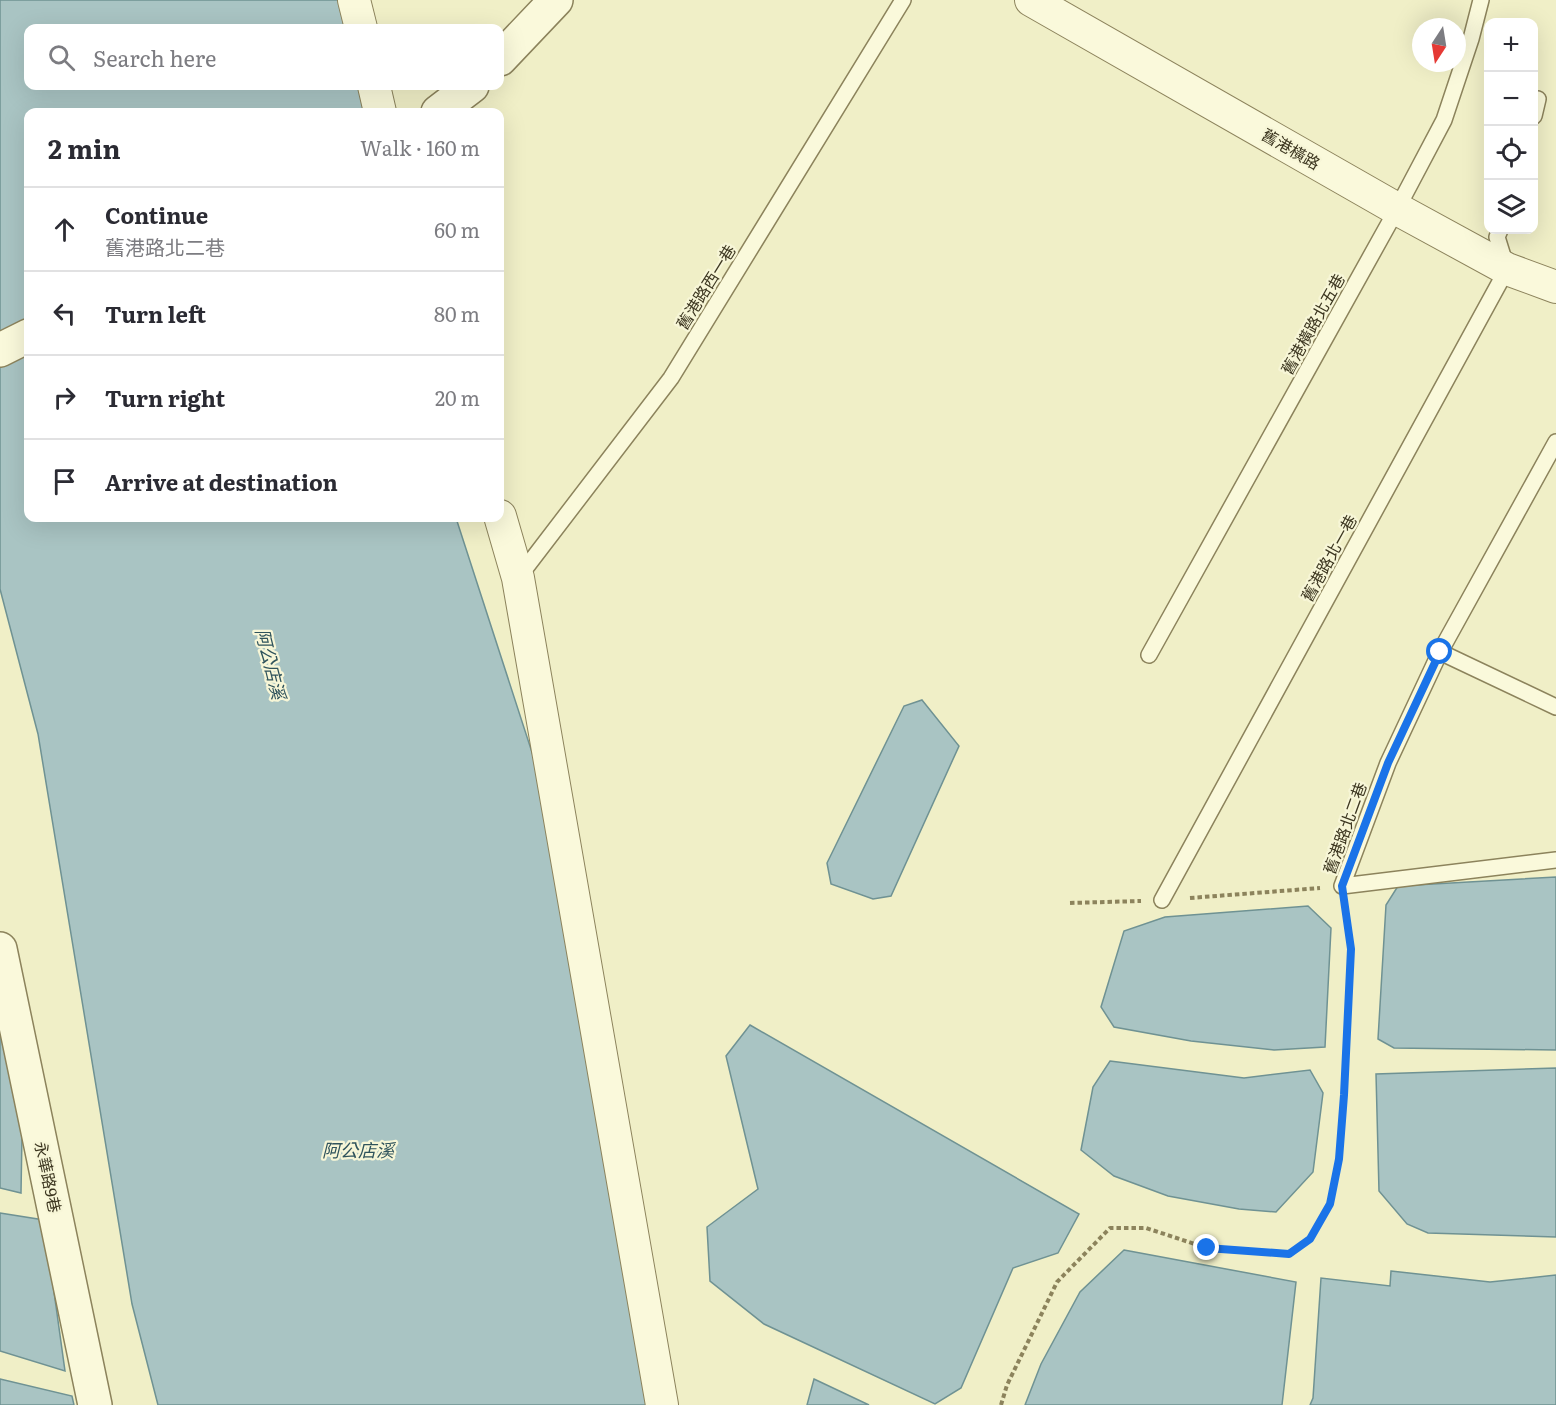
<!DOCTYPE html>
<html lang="en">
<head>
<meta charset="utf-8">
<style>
  body { margin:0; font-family:Literata,"Noto Sans TC",serif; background:#f2f2f3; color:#2b2b33 }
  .controls { position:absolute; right:18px; top:18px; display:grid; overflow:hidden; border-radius:12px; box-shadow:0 6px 24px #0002 }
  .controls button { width:54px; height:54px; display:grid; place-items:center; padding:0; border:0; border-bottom:2px solid #e1e1e2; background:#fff; color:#2b2b33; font:30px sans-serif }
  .compass { position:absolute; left:1412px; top:18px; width:54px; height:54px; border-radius:50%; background:#fff; box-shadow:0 6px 24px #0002; rotate:192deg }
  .stop { position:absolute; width:18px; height:18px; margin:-14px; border:4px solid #1a73e8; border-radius:50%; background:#fff }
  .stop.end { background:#1a73e8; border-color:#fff; box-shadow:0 2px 6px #0008 }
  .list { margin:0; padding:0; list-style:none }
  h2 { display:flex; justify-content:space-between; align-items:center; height:78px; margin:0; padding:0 24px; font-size:26px }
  h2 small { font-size:20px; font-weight:400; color:#7c7c81 }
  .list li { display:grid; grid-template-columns:39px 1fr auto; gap:18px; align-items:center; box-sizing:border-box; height:84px; padding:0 24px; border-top:2px solid #e1e1e2 }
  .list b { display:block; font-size:22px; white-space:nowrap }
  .list p { margin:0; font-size:20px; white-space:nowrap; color:#7c7c81 }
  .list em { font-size:20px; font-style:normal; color:#7c7c81 }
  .icon { flex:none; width:33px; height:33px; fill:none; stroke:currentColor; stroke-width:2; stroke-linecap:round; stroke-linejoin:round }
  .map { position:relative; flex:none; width:1556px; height:1405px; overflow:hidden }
  .search { position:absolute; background:#fff; box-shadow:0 6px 24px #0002; left:24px; top:24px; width:480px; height:66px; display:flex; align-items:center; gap:15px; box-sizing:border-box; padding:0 21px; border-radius:12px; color:#7c7c81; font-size:22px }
  .panel { position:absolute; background:#fff; box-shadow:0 6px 24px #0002; left:24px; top:108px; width:480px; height:414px; border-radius:12px }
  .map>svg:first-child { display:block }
</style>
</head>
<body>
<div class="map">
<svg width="1556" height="1405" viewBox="0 0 1556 1405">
  <rect width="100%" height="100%" fill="#f0efc7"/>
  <!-- water -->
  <g fill="#a9c4c3" stroke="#6f9293" stroke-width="1.5">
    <polygon points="0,0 346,0 353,28 28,28 28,86 366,86 371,112 28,112 28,518 456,518 539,774 663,1405 158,1405 132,1304 38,734 0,589"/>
    <polygon points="922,700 959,746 891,896 873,899 831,884 827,863 904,706"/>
    <polygon points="1556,877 1556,1050 1394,1048 1378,1039 1386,905 1398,886"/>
    <polygon points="1308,906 1331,928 1325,1047 1274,1050 1191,1041 1114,1027 1101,1007 1124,931 1165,917"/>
    <polygon points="750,1025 1079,1214 1058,1253 1013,1268 961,1388 935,1404 764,1324 710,1281 707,1227 758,1189 726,1056"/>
    <polygon points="0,1030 22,1135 21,1193 0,1188"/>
    <polygon points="1110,1061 1244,1078 1310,1070 1323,1093 1313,1172 1276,1212 1239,1209 1168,1196 1114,1176 1081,1150 1093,1087"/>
    <polygon points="1556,1068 1556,1237 1428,1233 1407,1224 1379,1191 1376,1074"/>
    <polygon points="0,1213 44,1220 65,1371 0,1351"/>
    <polygon points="1124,1250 1296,1282 1282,1405 1025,1405 1041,1364 1080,1292"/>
    <polygon points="1391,1271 1490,1282 1556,1275 1556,1405 1310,1405 1313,1398 1321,1278 1390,1286"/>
    <polygon points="0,1379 72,1396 74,1405 0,1405"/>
    <polygon points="814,1379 869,1405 807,1405"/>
  </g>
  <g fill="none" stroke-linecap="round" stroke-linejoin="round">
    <defs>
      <g id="service">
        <polyline points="1534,116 1538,99"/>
        <polyline points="1556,442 1440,652 1388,763 1342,886 1556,860"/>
        <polyline points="518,578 671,378 903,0"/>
        <polyline points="1440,652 1556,707"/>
        <polyline points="1149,655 1397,209 1444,120 1471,39 1481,0"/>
        <polyline points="1162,900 1507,269 1497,237 1500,230"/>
      </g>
      <g id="minor">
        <polyline points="354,0 361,28"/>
        <polyline points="1031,0 1397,209 1507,269 1556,287"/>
        <polyline points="374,86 380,112"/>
        <polyline points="500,516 518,578 662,1405"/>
      </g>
      <g id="tertiary">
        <polyline points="500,59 556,0"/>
        <polyline points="438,112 472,86"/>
        <polyline points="0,350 28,336"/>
        <polyline points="0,949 95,1405"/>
      </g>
    </defs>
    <!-- service casing -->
    <use href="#service" stroke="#8c835c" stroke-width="18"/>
    <!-- minor casing -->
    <use href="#minor" stroke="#8c835c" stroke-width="34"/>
    <!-- tertiary casing -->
    <use href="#tertiary" stroke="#8c835c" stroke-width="36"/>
    <!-- path -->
    <g stroke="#8c835c" stroke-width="4" stroke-dasharray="4.5 3" stroke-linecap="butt">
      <polyline points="1190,898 1320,888"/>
      <polyline points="1070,903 1141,901"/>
      <polyline points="1001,1405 1007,1385 1057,1282 1110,1228 1146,1228 1207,1248 1289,1254 1310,1239 1330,1204 1339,1159 1344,1095 1351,949 1345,908"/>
    </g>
    <!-- service -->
    <use href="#service" stroke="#faf9db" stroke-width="15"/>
    <!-- minor -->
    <use href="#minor" stroke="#faf9db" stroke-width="32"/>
    <!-- tertiary -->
    <use href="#tertiary" stroke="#faf9db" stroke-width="33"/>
  </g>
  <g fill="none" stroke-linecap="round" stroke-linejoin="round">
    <!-- route -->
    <polyline stroke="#1a73e8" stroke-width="8" points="1207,1248 1289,1254 1310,1239 1330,1204 1339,1159 1344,1095 1351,949 1342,886 1388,763 1440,652"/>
  </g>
  <g text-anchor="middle" stroke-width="4.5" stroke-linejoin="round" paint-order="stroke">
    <!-- street labels -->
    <g font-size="16" fill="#3c3620" stroke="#f7f6d7">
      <text transform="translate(1291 149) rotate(30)" y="6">舊港橫路</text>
      <text transform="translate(706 287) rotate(-58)" y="6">舊港路西一巷</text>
      <text transform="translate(1313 324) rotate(-61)" y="6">舊港橫路北五巷</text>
      <text transform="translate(1329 558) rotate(-61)" y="6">舊港路北一巷</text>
      <text transform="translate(1345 828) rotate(-70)" y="6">舊港路北二巷</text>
      <text transform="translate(48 1177) rotate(78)" y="6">永華路9巷</text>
    </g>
    <!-- water labels -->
    <g font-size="18" font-style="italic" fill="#2f535c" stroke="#f7f6d7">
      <text transform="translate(270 664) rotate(76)" y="6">阿公店溪</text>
      <text x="358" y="1157">阿公店溪</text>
    </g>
  </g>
</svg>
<div class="controls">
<button>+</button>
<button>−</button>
<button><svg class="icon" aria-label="locate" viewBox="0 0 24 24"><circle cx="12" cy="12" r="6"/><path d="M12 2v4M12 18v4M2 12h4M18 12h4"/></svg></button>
<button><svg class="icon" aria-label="layers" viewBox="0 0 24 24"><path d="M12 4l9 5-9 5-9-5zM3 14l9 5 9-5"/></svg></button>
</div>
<svg class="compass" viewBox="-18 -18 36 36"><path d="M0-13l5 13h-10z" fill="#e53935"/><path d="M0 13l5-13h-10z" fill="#7c7c81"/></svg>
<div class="stop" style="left:1440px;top:652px"></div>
<div class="stop end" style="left:1207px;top:1248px"></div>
<div class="search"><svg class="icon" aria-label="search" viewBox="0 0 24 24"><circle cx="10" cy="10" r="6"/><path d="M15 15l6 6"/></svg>Search here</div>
<section class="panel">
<h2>2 min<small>Walk · 160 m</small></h2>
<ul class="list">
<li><svg class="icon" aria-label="ahead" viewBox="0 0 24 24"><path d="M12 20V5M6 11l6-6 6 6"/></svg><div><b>Continue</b><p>舊港路北二巷</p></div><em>60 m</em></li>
<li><svg class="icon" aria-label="left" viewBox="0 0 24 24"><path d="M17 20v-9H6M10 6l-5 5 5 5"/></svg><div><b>Turn left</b></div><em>80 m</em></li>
<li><svg class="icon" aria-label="right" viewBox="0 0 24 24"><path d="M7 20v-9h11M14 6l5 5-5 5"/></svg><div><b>Turn right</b></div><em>20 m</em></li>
<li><svg class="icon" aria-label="arrive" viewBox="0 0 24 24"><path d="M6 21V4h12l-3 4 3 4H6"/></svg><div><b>Arrive at destination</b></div></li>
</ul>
</section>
</div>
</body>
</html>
